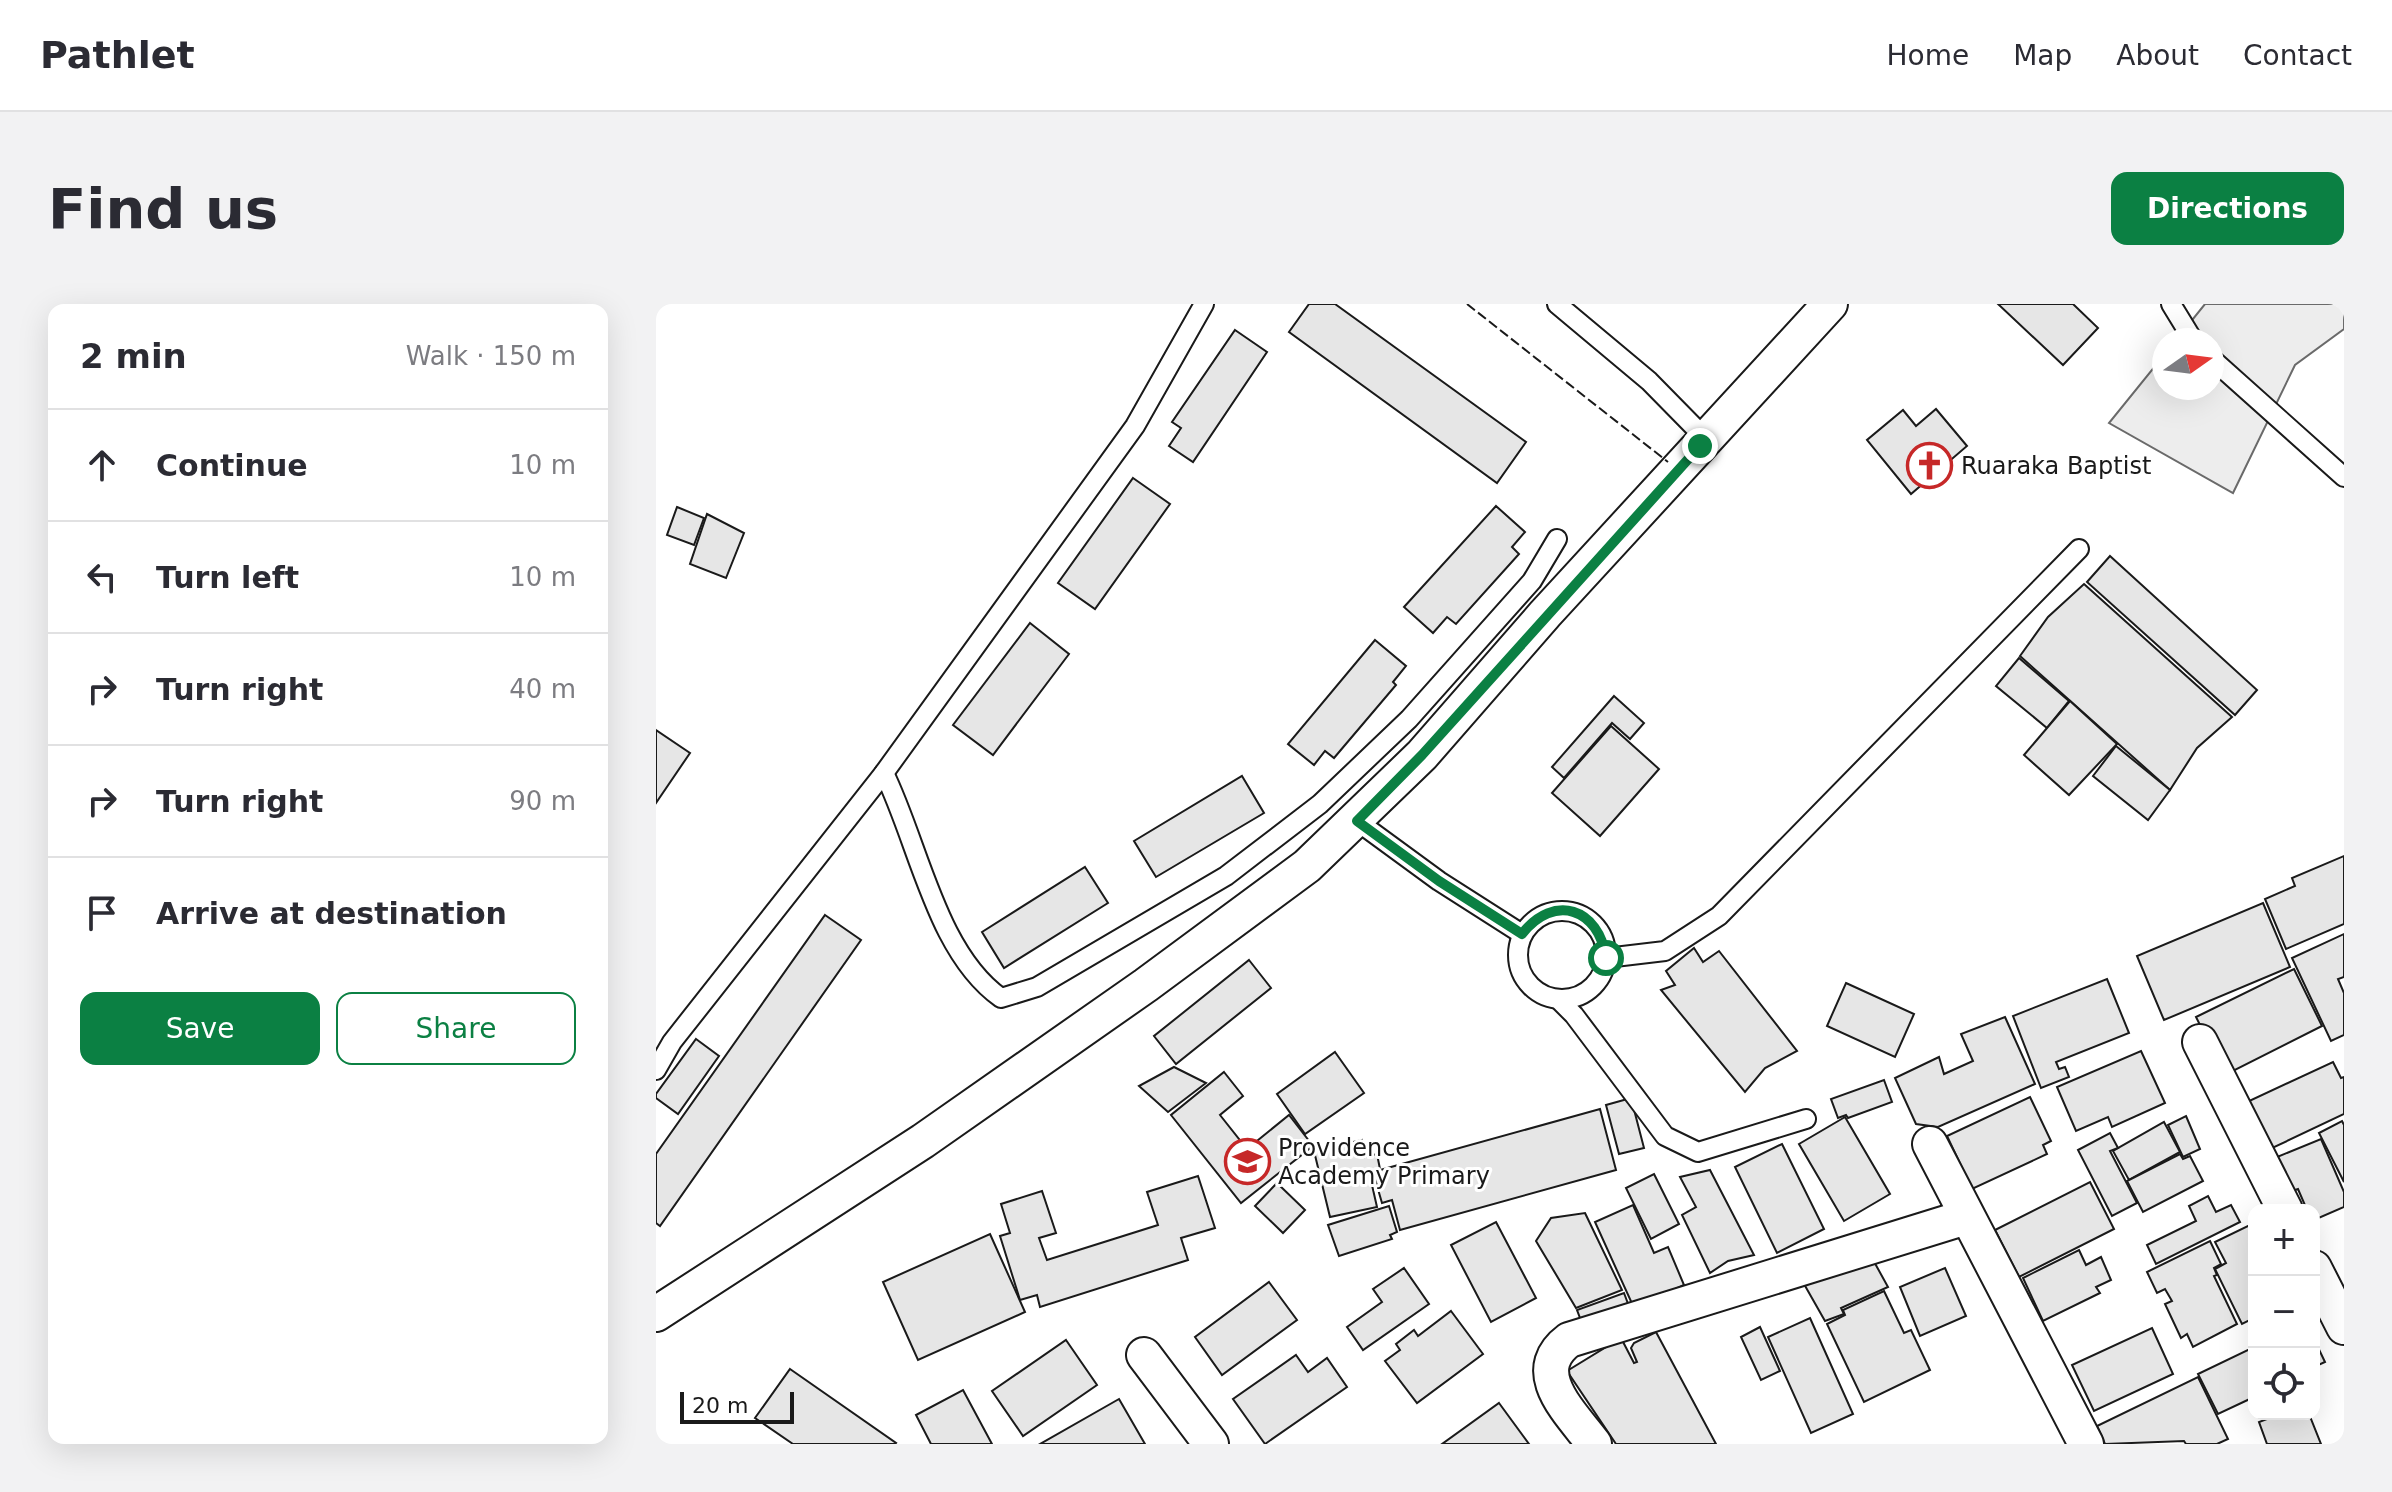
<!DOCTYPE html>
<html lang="en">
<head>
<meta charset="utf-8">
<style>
  body { margin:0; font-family:"DejaVu Sans",sans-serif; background:#f2f2f3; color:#2b2b33 }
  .controls { position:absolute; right:24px; bottom:24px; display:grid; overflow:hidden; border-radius:16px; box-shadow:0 8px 32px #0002 }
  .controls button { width:72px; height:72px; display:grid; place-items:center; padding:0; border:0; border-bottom:2px solid #e1e1e2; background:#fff; color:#2b2b33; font:40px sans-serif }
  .compass { position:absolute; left:1496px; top:24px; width:72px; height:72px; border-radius:50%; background:#fff; box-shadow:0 8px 32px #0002; rotate:76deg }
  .scale { position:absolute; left:24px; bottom:20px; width:114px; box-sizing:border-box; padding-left:8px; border:4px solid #1a1a1a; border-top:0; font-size:22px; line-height:28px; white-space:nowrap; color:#1a1a1a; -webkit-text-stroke:6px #fff; paint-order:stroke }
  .stop { position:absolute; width:24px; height:24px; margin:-18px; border:6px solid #0b8043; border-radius:50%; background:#fff }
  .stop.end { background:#0b8043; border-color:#fff; box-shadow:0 2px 8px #0008 }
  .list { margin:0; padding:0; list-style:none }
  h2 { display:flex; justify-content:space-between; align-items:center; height:104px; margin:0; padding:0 32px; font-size:34px }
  h2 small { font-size:26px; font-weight:400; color:#7c7c81 }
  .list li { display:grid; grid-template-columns:52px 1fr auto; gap:24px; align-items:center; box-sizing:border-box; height:112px; padding:0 32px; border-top:2px solid #e1e1e2 }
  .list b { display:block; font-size:30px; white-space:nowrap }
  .list em { font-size:26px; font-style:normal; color:#7c7c81 }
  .actions { display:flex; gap:16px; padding:24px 32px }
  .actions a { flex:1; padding:18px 0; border:2px solid #0b8043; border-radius:16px; text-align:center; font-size:28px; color:#0b8043 }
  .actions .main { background:#0b8043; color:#fff }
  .icon { flex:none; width:44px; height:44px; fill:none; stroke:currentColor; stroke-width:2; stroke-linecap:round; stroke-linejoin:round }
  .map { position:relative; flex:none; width:1688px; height:1140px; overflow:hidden; border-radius:16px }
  header { display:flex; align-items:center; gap:48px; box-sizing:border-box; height:112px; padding:0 40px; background:#fff; border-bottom:2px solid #e1e1e2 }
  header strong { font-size:38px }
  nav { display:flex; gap:44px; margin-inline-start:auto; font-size:28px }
  .intro { display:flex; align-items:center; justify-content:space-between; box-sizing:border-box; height:192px; padding:0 48px }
  h1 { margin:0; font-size:56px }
  .button { padding:20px 36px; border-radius:16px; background:#0b8043; color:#fff; font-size:28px; font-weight:700 }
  main { display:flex; gap:48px; padding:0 48px }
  aside { flex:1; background:#fff; border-radius:16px; box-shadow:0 8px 32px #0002 }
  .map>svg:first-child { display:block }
</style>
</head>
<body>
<header>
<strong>Pathlet</strong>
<nav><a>Home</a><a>Map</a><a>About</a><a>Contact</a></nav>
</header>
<div class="intro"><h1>Find us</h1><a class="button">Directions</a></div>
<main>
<aside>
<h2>2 min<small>Walk · 150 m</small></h2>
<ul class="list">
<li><svg class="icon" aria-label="ahead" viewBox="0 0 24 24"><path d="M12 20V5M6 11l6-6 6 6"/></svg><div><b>Continue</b></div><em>10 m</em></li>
<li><svg class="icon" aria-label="left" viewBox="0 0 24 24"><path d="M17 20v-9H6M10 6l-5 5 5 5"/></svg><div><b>Turn left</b></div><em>10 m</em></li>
<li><svg class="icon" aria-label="right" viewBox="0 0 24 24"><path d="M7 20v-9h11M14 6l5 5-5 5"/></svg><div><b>Turn right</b></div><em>40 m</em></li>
<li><svg class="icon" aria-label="right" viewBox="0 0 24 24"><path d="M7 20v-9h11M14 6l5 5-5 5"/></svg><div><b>Turn right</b></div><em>90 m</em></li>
<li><svg class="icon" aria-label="arrive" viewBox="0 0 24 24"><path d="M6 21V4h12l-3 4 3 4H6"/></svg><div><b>Arrive at destination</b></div></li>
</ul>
<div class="actions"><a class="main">Save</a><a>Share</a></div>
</aside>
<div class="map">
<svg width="1688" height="1140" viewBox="0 0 1688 1140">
  <rect width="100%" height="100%" fill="#fff"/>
  <!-- built -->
  <polygon fill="#ededed" stroke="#6a6a6a" stroke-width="2" points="1549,0 1688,0 1688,25 1639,61 1577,189 1453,119 1508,51 1508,84 1556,84 1556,36 1520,36"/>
  <!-- building -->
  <g fill="#e6e6e6" stroke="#1a1a1a" stroke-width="2">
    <polygon points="653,0 679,0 870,138 841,179 633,28"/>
    <polygon points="1342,0 1417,0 1442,24 1407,61"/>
    <polygon points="579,26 611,48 537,158 513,142 525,124 516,118"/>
    <polygon points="1280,105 1311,142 1255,190 1211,136 1247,106 1260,122"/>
    <polygon points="477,174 514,200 439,305 402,279"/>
    <polygon points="840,202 869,228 856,243 863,250 800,320 791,313 777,329 748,303"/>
    <polygon points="21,203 48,214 38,241 11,231"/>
    <polygon points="51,210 88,229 70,274 34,260"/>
    <polygon points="1454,252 1601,386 1579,411 1431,278"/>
    <polygon points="1428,280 1576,413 1541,444 1514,486 1364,352 1392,313"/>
    <polygon points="374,319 413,350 337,451 297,421"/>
    <polygon points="719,336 750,362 737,378 740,381 678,454 669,447 658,461 632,440"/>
    <polygon points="1363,354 1413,397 1391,424 1340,382"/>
    <polygon points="958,392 988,419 974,435 956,419 908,474 896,463"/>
    <polygon points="1414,397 1461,440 1413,491 1368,451"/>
    <polygon points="955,422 1003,465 944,532 896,489"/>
    <polygon points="0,426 34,449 0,499"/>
    <polygon points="1460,442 1514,486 1492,516 1437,472"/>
    <polygon points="586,472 608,509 500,573 478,537"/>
    <polygon points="1688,552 1688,620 1630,645 1609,595 1639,582 1636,574"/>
    <polygon points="429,563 452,599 348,664 326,628"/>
    <polygon points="1607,599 1634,663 1508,716 1481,652"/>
    <polygon points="169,611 205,636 4,922 0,919 0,850"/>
    <polygon points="1688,630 1688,673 1682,675 1688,689 1688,731 1675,737 1636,654"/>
    <polygon points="1038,644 1047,658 1063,647 1141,747 1109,764 1089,788 1005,686 1019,681 1010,667"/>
    <polygon points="593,656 615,684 520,760 498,732"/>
    <polygon points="1638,665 1666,722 1569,771 1540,713"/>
    <polygon points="1451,675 1473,729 1400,758 1403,765 1409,763 1413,773 1385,784 1357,712"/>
    <polygon points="1190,679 1258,710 1239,753 1171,722"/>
    <polygon points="1349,713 1379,780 1282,823 1260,820 1239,774 1283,753 1288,770 1317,757 1305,730"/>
    <polygon points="40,735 63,752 22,810 0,794 0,790"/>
    <polygon points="1485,747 1509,799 1456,823 1452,813 1420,827 1401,783"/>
    <polygon points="679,748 708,789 649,830 621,790"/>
    <polygon points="1677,758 1685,774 1688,773 1688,810 1612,846 1591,798"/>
    <polygon points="518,763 550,779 512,808 483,782"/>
    <polygon points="568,768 587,792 564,811 591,845 633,811 657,842 585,899 515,811"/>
    <polygon points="1228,776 1236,798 1192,814 1190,811 1182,814 1175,795"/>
    <polygon points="1374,793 1395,837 1387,841 1391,850 1316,885 1291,832"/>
    <polygon points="975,794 988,844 963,850 950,801"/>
    <polygon points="944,805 960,866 744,926 736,896 726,899 717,868"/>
    <polygon points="1530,812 1544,845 1527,853 1512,821"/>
    <polygon points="1189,813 1234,890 1188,917 1143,840"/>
    <polygon points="1686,817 1688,821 1688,878 1663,829"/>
    <polygon points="1508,818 1524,848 1473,876 1457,847"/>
    <polygon points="1454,829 1462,844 1454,847 1481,899 1456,912 1422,846"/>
    <polygon points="1665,835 1688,888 1688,903 1658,916 1658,906 1651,906 1642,885 1636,887 1621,853"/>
    <polygon points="706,836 709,853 721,850 724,865 713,868 721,903 674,913 658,847"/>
    <polygon points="1126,840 1168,925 1121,949 1079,863"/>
    <polygon points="1524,850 1527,855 1534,852 1547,877 1487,908 1471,877"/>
    <polygon points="1054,866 1098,951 1072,957 1054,969 1026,911 1040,903 1024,873"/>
    <polygon points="998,870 1023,920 995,935 970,884"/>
    <polygon points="542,872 559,924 525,934 532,956 384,1003 381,991 364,996 344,932 354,929 345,900 386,887 400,929 383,934 391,956 502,921 491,888"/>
    <polygon points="1434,878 1458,925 1363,973 1339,926"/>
    <polygon points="621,879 649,906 627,929 599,902"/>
    <polygon points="1552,892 1560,908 1575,901 1584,918 1500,960 1491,941 1540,917 1533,902"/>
    <polygon points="977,901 998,949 1012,943 1028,981 978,1004 939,918"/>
    <polygon points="733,902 741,928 734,931 736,935 683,952 672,921"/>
    <polygon points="929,909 966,986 920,1004 880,937 895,914"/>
    <polygon points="840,918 880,994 835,1018 795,941"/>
    <polygon points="1598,919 1598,1014 1586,1020 1559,965 1570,959 1559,938"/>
    <polygon points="334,930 369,1008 262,1056 227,978"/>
    <polygon points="1554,937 1565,960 1558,964 1561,971 1558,972 1581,1020 1537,1043 1531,1030 1525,1034 1509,1000 1516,997 1509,985 1501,989 1491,968"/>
    <polygon points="1423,946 1430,961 1445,953 1455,976 1440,983 1444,989 1387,1017 1367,974"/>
    <polygon points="1216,954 1232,983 1185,1004 1188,1010 1169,1017 1148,980"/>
    <polygon points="748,964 773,1000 707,1046 691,1023 726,998 717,985"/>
    <polygon points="1289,964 1310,1012 1264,1032 1244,983"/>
    <polygon points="613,978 641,1016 566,1071 539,1033"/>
    <polygon points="1228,987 1248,1029 1255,1026 1274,1066 1208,1098 1171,1020 1189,1011 1187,1006"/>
    <polygon points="968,989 977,1013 929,1027 921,1006"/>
    <polygon points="795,1007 827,1050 761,1099 729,1057 744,1046 740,1040 758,1026 762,1032"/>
    <polygon points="1154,1014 1197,1110 1155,1129 1112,1033"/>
    <polygon points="1104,1023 1124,1067 1105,1076 1085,1033"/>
    <polygon points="1496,1024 1517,1070 1438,1107 1416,1061"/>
    <polygon points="1000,1028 1060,1140 960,1140 911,1067 965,1034 978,1059 981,1058 975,1044 978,1039"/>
    <polygon points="1658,1035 1669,1058 1658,1063"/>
    <polygon points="410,1036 441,1081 367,1132 336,1087"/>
    <polygon points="1598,1043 1598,1093 1562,1110 1542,1070"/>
    <polygon points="640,1051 652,1068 671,1054 691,1083 609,1140 577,1095"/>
    <polygon points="134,1065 240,1139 239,1140 137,1140 99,1114"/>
    <polygon points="1542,1073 1572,1135 1561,1140 1530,1140 1528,1137 1449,1140 1441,1122"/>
    <polygon points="307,1086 336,1140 275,1140 260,1111"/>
    <polygon points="463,1095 489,1140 384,1140"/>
    <polygon points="843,1099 873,1140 786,1140"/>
    <polygon points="1624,1110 1653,1110 1665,1140 1611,1140 1603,1118"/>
  </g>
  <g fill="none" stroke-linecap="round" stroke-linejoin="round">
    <defs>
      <g id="lane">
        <polyline points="901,0 993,77 1050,135"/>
        <polyline points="1515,0 1537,36"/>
        <polyline points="1556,55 1688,173"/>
        <path d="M228,469c35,71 52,179 117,225l36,-11 189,-111 94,-72 89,-85 123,-138 25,-42"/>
        <polyline points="701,517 783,577 866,630"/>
        <circle cx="906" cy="651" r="44"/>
        <polyline points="950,654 1009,647 1063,612 1423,245"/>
        <polyline points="903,696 918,711 1009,832 1042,848 1150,815"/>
        <polyline points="0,766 16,738 228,469 479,122 548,0"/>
      </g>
      <g id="street">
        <polyline points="1544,738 1629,906"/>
        <polyline points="1274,840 1430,1140"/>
        <polyline points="1658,964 1688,1023"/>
        <polyline points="0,1010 267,837 490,681 651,562 766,451 889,310 1174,0"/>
        <polyline points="488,1051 555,1140"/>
        <path d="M938,1140c-23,-31 -68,-72 -25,-104l397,-123"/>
      </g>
    </defs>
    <!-- lane casing -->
    <use href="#lane" stroke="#1a1a1a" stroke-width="22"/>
    <!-- street casing -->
    <use href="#street" stroke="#1a1a1a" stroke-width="38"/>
    <!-- lane -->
    <use href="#lane" stroke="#fff" stroke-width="18"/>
    <!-- street -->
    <use href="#street" stroke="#fff" stroke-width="34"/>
    <!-- fence -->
    <polyline stroke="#1a1a1a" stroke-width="2" stroke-dasharray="10 4" stroke-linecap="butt" points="811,0 1012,158"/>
  </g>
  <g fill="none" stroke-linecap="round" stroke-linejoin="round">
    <!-- route -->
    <path stroke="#0b8043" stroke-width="10" d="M950,654c-7,-50 -52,-65 -84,-24l-83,-53 -82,-60 65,-66 278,-309"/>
  </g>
  <!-- icons -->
  <defs>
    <symbol id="church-ring" viewBox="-11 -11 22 22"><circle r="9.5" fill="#fff" stroke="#c62828" stroke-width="1.5"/><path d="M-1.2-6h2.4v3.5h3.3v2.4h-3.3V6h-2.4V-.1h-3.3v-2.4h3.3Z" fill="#c62828"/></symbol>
    <symbol id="school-ring" viewBox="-11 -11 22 22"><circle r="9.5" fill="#fff" stroke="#c62828" stroke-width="1.5"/><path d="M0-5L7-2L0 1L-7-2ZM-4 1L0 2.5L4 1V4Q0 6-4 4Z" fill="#c62828"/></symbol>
  </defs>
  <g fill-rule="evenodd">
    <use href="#church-ring" x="1248" y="136" width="51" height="51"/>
    <use href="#school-ring" x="566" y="832" width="51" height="51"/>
  </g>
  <g text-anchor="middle" stroke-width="6" stroke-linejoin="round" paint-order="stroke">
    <!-- poi labels -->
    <g font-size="24" fill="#1a1a1a" stroke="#fff" text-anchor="start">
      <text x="1305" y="170">Ruaraka Baptist</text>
      <text x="622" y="852">Providence<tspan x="622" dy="28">Academy Primary</tspan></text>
    </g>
  </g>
</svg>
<div class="controls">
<button>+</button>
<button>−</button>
<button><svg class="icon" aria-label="locate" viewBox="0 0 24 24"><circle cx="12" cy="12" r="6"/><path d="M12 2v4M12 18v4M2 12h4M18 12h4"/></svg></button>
</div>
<svg class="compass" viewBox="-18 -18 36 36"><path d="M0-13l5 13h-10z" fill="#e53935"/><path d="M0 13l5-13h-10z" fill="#7c7c81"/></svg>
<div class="scale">20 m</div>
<div class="stop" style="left:950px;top:654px"></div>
<div class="stop end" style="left:1044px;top:142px"></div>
</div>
</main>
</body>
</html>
